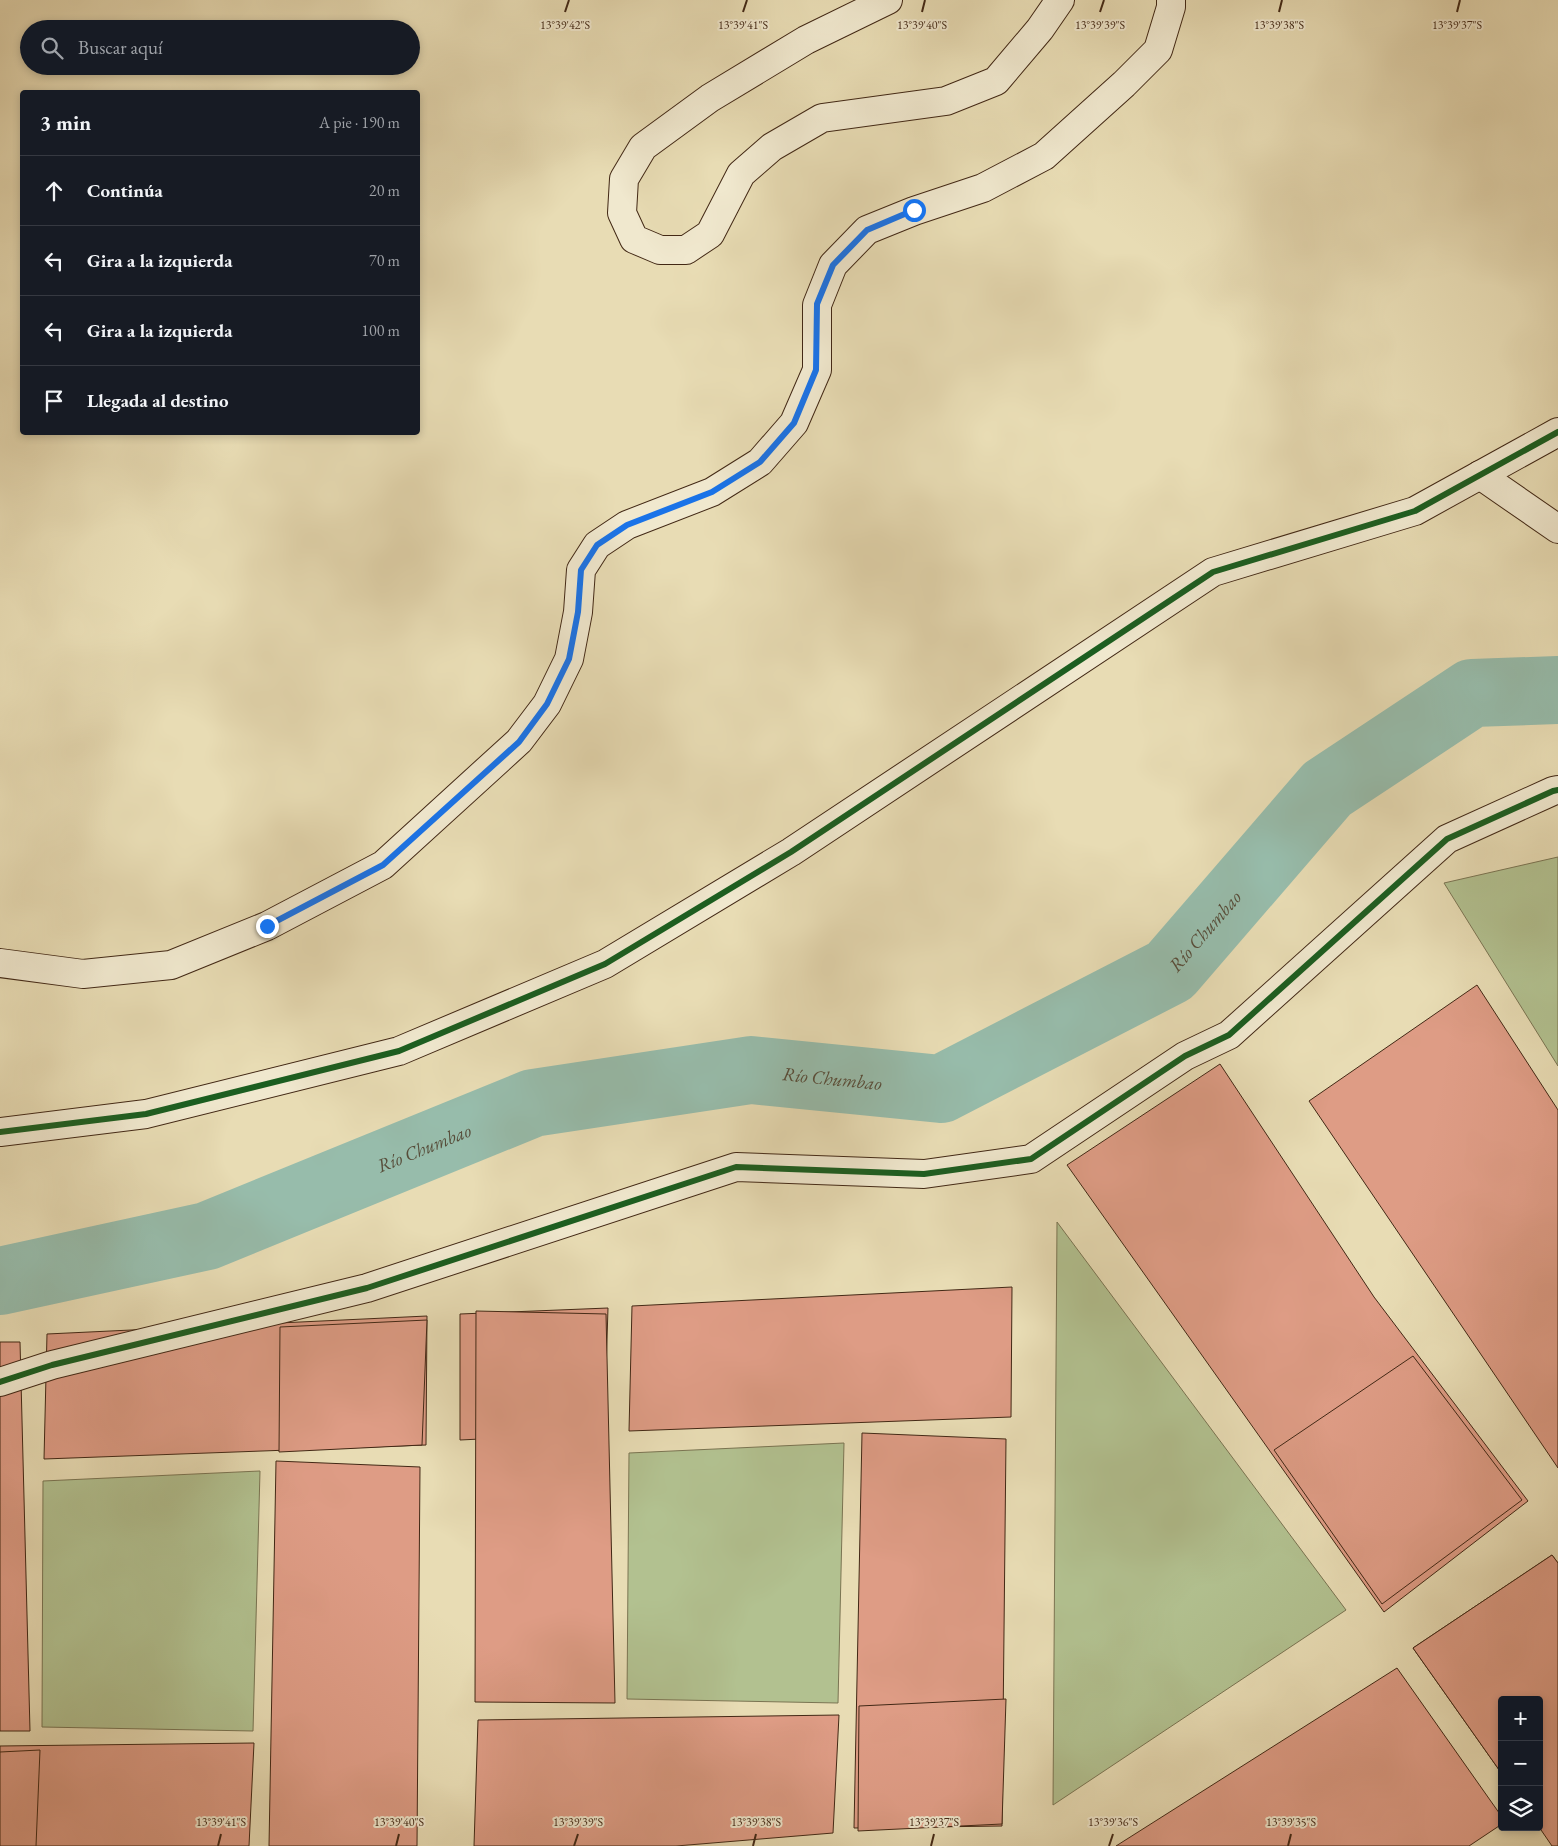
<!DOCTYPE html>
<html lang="es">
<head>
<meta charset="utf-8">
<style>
  body { margin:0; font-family:"EB Garamond",serif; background:#20242c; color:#f1f3f6 }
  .controls { position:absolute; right:15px; bottom:15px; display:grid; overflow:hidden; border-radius:5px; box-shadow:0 2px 8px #0003 }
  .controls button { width:45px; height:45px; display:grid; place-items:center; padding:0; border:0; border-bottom:1px solid #363941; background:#171b24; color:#f1f3f6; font:25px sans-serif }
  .stop { position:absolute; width:15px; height:15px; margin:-11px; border:4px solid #1a73e8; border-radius:50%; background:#fff }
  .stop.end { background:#1a73e8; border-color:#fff; box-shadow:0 1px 5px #0008 }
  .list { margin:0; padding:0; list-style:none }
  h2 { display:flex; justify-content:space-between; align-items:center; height:65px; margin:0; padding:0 20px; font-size:21px }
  h2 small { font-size:16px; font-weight:400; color:#9ea1a6 }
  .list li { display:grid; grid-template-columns:32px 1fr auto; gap:15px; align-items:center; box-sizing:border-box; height:70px; padding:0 20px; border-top:1px solid #363941 }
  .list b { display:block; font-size:19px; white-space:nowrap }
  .list em { font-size:16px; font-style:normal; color:#9ea1a6 }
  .icon { flex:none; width:28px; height:28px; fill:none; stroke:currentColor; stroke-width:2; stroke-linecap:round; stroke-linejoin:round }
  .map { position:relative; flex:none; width:1558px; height:1846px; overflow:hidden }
  .search { position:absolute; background:#171b24; box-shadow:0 2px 8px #0003; left:20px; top:20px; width:400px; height:55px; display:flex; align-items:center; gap:12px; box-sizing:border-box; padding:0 18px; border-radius:28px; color:#9ea1a6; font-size:19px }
  .panel { position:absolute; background:#171b24; box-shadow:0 2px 8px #0003; left:20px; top:90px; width:400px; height:345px; border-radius:5px }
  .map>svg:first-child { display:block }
</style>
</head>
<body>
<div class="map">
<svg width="1558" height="1846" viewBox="0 0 1558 1846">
  <rect width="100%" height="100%" fill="#e8dcb4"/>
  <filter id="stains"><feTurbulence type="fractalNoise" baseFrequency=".004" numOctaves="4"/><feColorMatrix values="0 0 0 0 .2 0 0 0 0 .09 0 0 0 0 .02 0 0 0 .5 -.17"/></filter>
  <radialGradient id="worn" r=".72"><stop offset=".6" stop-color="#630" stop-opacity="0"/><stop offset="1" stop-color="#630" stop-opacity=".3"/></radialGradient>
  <!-- green -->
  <g fill="#b2c190" stroke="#7a7452">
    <polygon points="1558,857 1558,1066 1444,883"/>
    <polygon points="1057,1222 1346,1610 1053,1805"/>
    <polygon points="844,1443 838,1703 627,1699 629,1453"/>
    <polygon points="260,1471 253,1731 42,1727 43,1481"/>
  </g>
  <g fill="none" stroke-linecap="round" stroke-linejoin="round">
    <!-- river -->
    <path stroke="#97bcab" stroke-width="68" id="s1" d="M0,1281l207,-45 326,-133 218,-33 190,19 229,-118 157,-182 145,-96 86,-3"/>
  </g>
  <!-- building -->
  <g fill="#de9c85" stroke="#422815">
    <polygon points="1477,985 1558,1110 1558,1468 1309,1101"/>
    <polygon points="1220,1064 1374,1297 1528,1501 1384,1612 1067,1165"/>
    <polygon points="1012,1287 1011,1417 629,1431 632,1306"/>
    <polygon points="608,1308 604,1433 460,1440 460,1314"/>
    <polygon points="476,1311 606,1314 615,1703 475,1702"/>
    <polygon points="427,1316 426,1445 44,1459 47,1334"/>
    <polygon points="427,1320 422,1445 279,1452 280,1327"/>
    <polygon points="0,1342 20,1342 30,1731 0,1731"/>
    <polygon points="1413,1356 1522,1500 1382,1604 1274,1450"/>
    <polygon points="862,1433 1006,1439 1002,1826 854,1828"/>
    <polygon points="276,1461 420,1467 417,1846 269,1846"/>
    <polygon points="1552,1555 1558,1563 1558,1776 1539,1790 1539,1700 1502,1700 1502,1774 1413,1648"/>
    <polygon points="1552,1555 1558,1563 1558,1846 1552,1846 1539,1827 1539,1700 1502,1700 1502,1774 1413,1648"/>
    <polygon points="1397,1668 1502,1817 1502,1824 1469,1846 1116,1846"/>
    <polygon points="1006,1699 1002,1824 858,1831 859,1706"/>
    <polygon points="839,1715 833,1833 676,1846 474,1846 478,1720"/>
    <polygon points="254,1743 249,1846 0,1846 0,1746"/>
    <polygon points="40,1750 36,1846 0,1846 0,1752"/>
  </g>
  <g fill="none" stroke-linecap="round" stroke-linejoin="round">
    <defs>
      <g id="secondary">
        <polyline points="888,0 806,40 710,98 643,147 624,179 622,213 634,239 660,250 686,250 710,234 741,174 772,147 822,118 946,101 996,81 1040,29 1060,0"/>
        <polyline points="1480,475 1558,529"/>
        <polyline points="0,963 83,974 171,965 267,926 383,865 519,741 547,704 569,659 578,612 581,570 597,545 627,525 712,492 760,462 794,423 817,370 817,305 833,265 867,230 914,211 983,188 1044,156 1124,84 1158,50 1171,7 1171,0"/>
        <polyline points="0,1132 146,1114 399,1051 605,964 791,852 1213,572 1415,511 1558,432"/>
        <polyline points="0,1382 52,1365 367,1288 736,1167 924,1174 1031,1159 1185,1056 1229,1035 1447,839 1553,791 1558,790"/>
      </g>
    </defs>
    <!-- secondary casing -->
    <use href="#secondary" stroke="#422815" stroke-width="30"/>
    <!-- secondary -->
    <use href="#secondary" stroke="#f0e8ce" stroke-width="28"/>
    <defs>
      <g id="cycleway">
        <polyline points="0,1132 146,1114 399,1051 605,964 791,852 1213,572 1415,511 1558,432"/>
        <polyline points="0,1382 52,1365 367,1288 736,1167 924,1174 1031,1159 1185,1056 1229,1035 1447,839 1553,791 1558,790"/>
      </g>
    </defs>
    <!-- cycleway casing -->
    <use href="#cycleway" stroke="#f0e8ce" stroke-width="9"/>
    <!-- cycleway -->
    <use href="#cycleway" stroke="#1b5e20" stroke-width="6"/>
  </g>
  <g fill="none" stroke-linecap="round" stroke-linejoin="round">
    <!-- route -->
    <polyline stroke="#1a73e8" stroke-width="6" points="267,926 383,865 519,742 547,704 569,659 578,612 581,570 597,545 627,525 712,492 760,462 794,423 816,370 817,304 833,265 867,230 914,210"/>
  </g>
  <!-- ticks -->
  <path fill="none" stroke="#422815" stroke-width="2" d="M565,12l4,-12M743,12l4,-12M922,12l3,-12M1100,12l4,-12M1279,12l3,-12M1457,12l3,-12M218,1846l3,-12M396,1846l3,-12M574,1846l4,-12M753,1846l3,-12M931,1846l3,-12M1109,1846l4,-12M1288,1846l3,-12"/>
  <g text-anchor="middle" stroke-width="4" stroke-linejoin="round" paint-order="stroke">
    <!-- water labels -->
    <g font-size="19" font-style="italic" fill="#574d3a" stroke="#f0e8ce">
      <text dy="7" stroke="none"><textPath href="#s1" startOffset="1286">Río Chumbao</textPath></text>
      <text dy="7" stroke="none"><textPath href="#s1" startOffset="866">Río Chumbao</textPath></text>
      <text dy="7" stroke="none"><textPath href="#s1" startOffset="446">Río Chumbao</textPath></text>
    </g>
  </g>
  <g font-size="12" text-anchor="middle" fill="#422815" stroke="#f0e8ce" stroke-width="4" stroke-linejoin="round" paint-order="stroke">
    <text x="565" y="29">13°39'42"S</text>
    <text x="743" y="29">13°39'41"S</text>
    <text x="922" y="29">13°39'40"S</text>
    <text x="1100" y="29">13°39'39"S</text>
    <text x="1279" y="29">13°39'38"S</text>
    <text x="1457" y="29">13°39'37"S</text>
    <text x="221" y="1826">13°39'41"S</text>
    <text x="399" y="1826">13°39'40"S</text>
    <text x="578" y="1826">13°39'39"S</text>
    <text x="756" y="1826">13°39'38"S</text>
    <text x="934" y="1826">13°39'37"S</text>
    <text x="1113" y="1826">13°39'36"S</text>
    <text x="1291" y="1826">13°39'35"S</text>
  </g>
  <rect width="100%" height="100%" filter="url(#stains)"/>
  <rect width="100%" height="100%" fill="url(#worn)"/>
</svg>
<div class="controls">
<button>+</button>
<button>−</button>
<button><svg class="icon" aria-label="layers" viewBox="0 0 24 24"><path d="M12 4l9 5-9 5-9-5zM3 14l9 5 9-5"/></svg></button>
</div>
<div class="stop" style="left:914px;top:210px"></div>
<div class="stop end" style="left:267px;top:926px"></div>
<div class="search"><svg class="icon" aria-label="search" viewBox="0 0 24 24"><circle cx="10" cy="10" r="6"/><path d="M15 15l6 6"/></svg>Buscar aquí</div>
<section class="panel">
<h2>3 min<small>A pie · 190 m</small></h2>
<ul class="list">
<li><svg class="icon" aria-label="ahead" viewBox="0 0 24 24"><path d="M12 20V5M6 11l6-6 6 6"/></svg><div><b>Continúa</b></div><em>20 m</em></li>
<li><svg class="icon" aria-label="left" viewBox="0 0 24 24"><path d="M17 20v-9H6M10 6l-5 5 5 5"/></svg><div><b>Gira a la izquierda</b></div><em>70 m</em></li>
<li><svg class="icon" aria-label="left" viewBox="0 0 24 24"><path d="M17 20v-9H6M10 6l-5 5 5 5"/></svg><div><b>Gira a la izquierda</b></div><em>100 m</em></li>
<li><svg class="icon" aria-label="arrive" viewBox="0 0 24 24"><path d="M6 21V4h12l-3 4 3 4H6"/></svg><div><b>Llegada al destino</b></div></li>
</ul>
</section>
</div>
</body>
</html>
